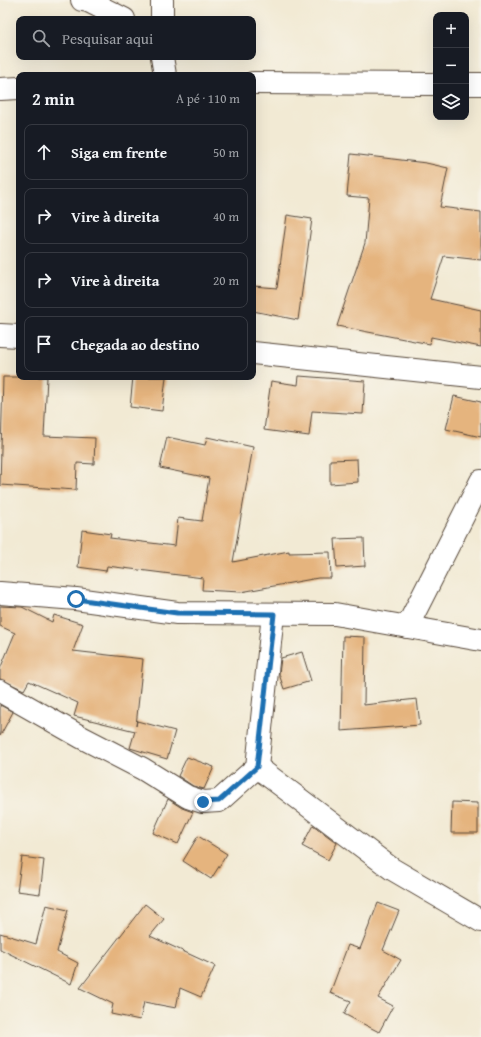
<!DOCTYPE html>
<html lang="pt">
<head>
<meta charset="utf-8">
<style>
  body { margin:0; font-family:"Gentium Book Plus",serif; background:#242831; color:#f1f3f6 }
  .controls { position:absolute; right:12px; top:12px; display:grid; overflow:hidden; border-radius:8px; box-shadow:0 4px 16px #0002 }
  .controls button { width:36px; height:36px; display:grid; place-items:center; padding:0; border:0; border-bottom:1px solid #363941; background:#171b24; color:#f1f3f6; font:20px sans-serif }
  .stop { position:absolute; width:12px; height:12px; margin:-9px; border:3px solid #1f6fb2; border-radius:50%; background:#fff }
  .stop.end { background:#1f6fb2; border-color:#fff; box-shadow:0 1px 4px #0008 }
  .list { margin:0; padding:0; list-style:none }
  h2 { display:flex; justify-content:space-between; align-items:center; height:52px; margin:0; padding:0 16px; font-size:17px }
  h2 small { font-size:13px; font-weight:400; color:#9ea1a6 }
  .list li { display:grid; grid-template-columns:26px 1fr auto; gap:12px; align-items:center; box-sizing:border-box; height:56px; margin:0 8px 8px; padding:0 8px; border:1px solid #363941; border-radius:8px }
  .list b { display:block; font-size:15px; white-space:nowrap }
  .list em { font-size:13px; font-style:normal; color:#9ea1a6 }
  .icon { flex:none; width:22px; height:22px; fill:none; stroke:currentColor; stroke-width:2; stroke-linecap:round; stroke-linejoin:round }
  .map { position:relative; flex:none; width:481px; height:1037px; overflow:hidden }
  .search { position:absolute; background:#171b24; box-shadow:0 4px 16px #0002; left:16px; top:16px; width:240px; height:44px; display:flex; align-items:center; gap:10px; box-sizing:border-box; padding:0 14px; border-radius:8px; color:#9ea1a6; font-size:15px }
  .panel { position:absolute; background:#171b24; box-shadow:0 4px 16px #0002; left:16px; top:72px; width:240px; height:308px; border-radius:8px }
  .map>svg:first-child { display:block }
</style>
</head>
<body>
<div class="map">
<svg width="481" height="1037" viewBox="0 0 481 1037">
  <rect width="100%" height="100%" fill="#f7f3e8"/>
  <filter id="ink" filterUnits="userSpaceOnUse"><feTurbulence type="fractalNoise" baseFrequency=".025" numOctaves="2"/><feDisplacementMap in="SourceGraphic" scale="8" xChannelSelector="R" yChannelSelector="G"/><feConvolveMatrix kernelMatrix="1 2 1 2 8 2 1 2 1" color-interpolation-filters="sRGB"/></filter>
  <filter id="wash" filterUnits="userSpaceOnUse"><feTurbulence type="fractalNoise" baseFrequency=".012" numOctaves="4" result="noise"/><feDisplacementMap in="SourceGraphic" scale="16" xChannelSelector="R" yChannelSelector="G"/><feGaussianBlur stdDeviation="0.9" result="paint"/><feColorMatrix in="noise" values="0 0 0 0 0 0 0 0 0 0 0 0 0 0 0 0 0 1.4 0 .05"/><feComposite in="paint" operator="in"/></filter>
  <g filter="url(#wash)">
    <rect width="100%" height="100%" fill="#f2ead4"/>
    <g id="blocks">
      <!-- building -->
      <g fill="#e5b47e">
        <polygon points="351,154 426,163 448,168 440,207 481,212 481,260 444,256 430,299 481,310 481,347 431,337 430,344 337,326 365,243 369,198 347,196"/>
        <polygon points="287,215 312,219 298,320 253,311 253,286 277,288"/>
        <polygon points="299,376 365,381 363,414 312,411 309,436 264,430 271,381 298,385"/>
        <polygon points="3,377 47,377 44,436 95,438 94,464 77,463 76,490 0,485"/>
        <polygon points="133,377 166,377 162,411 130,407"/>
        <polygon points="454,396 481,402 481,437 446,429"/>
        <polygon points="167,437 205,445 207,437 253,447 233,562 289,551 289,553 330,552 331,578 318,578 241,592 202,590 203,578 107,566 106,571 78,567 82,530 111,534 110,538 175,546 178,518 202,521 209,478 160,468"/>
        <polygon points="357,459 358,482 330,484 330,460"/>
        <polygon points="364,538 365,566 337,568 335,539"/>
        <polygon points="0,606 22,607 52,622 54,615 83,624 73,651 143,659 136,726 137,721 175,731 167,759 130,748 135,731 74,716 78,703 29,681 24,690 0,679 0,669 15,633 0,626"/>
        <polygon points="343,636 365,637 364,705 417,699 420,725 341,731"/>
        <polygon points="302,652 311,681 284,689 279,674 281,658"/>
        <polygon points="0,705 13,712 0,736"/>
        <polygon points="187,757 214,767 204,789 193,786 178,776"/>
        <polygon points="168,799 182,808 193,812 178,844 153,833"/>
        <polygon points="452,802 478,803 478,833 451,833"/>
        <polygon points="313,825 337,843 328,860 302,846"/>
        <polygon points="198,836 227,854 211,879 183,861"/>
        <polygon points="22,857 44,860 40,894 17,891"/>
        <polygon points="378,903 399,911 383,950 401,960 378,998 393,1006 379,1032 344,1014 351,1001 330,993 348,945 360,949"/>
        <polygon points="145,904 164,919 150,936 215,966 201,997 180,988 176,1008 144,1002 140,1020 111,1014 113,1004 80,988"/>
        <polygon points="46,905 68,910 57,952 78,963 71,984 0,949 0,933 36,944"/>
      </g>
    </g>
  </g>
  <g filter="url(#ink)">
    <use href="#blocks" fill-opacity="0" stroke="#564739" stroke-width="1"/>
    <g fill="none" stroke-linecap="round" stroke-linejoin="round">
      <defs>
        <g id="minor">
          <polyline points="82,0 88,1 124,19"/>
          <polyline points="162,19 162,0"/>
          <polyline points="162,57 165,75"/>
          <polyline points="253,83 436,84"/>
          <polyline points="466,84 481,84"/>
          <polyline points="0,89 19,88"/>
          <polyline points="0,335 19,336"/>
          <polyline points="253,353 481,377"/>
          <polyline points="0,593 76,599 177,613 335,614 481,640"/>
          <polyline points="407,627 481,481"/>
          <polyline points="0,691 81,737 143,769 188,797 203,802 219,801 257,767 273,614"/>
          <polyline points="257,767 392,869 481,921"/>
        </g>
      </defs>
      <!-- minor casing -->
      <use href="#minor" stroke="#564739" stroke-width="24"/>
      <!-- minor -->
      <use href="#minor" stroke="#fff" stroke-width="22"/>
    </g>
  </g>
  <g fill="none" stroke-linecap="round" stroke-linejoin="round" filter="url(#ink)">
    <!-- route -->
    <polyline stroke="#1f6fb2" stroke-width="5" points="76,599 177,613 274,614 257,767 219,801 203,802"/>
  </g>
</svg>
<div class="controls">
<button>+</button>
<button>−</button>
<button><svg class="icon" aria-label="layers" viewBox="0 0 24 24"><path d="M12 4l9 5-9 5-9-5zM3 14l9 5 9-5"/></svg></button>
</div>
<div class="stop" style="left:76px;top:599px"></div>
<div class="stop end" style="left:203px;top:802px"></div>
<div class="search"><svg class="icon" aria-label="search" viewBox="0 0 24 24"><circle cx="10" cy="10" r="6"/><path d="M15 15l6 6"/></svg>Pesquisar aqui</div>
<section class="panel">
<h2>2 min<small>A pé · 110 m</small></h2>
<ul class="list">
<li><svg class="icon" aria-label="ahead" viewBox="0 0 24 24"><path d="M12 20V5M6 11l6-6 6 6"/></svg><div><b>Siga em frente</b></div><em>50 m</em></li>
<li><svg class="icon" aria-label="right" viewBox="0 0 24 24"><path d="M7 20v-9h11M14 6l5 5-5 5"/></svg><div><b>Vire à direita</b></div><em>40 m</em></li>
<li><svg class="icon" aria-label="right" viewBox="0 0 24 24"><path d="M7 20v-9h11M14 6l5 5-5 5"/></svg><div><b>Vire à direita</b></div><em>20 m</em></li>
<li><svg class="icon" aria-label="arrive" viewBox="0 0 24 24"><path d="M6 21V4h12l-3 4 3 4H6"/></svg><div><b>Chegada ao destino</b></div></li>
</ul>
</section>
</div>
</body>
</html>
